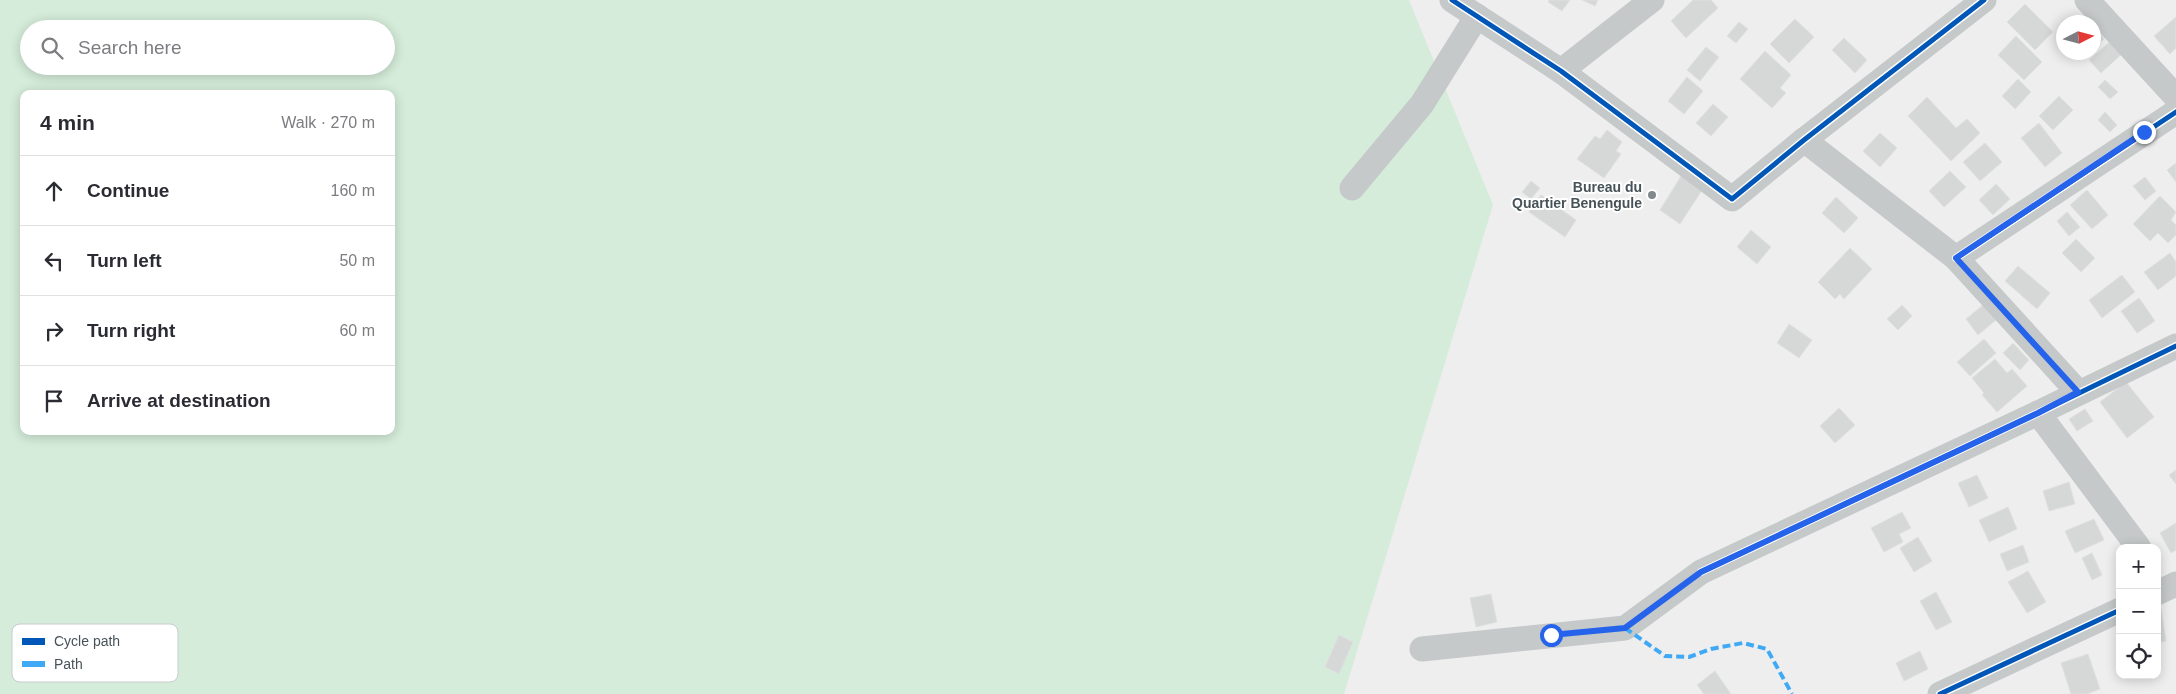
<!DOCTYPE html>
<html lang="en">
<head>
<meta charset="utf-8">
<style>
  body { margin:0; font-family:Helvetica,sans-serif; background:#f7f7f7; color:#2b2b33 }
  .controls { position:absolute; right:15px; bottom:15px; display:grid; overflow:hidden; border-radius:10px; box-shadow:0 2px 12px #0003 }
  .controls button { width:45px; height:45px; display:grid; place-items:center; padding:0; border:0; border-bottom:1px solid #e1e1e2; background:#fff; color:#2b2b33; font:25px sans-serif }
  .compass { position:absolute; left:2056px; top:15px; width:45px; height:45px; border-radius:50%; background:#fff; box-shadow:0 2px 12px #0003; rotate:84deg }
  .stop { position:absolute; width:15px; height:15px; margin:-11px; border:4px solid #2563eb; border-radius:50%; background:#fff }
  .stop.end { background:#2563eb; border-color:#fff; box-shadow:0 1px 5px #0008 }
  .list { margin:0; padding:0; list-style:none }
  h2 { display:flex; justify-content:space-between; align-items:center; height:65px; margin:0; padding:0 20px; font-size:21px }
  h2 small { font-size:16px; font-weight:400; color:#7c7c81 }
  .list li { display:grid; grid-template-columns:32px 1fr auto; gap:15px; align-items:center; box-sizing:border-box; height:70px; padding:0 20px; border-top:1px solid #e1e1e2 }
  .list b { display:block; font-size:19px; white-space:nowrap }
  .list em { font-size:16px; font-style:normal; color:#7c7c81 }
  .icon { flex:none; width:28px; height:28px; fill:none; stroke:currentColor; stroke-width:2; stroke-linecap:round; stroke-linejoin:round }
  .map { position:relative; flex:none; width:2176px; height:694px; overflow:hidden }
  .search { position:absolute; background:#fff; box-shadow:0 2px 12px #0003; left:20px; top:20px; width:375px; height:55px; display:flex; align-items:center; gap:12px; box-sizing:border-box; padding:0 18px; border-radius:28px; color:#7c7c81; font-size:19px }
  .panel { position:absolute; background:#fff; box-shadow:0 2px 12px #0003; left:20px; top:90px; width:375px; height:345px; border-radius:10px }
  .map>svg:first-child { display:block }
</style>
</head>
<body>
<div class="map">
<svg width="2176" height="694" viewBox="0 0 2176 694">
  <rect width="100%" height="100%" fill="#efeeee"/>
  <!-- green -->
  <path fill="#d5ecda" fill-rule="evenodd" d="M0,0h1409l84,205 -149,489h-1344zM29,29h357v37h-357zM24,94h367v337h-367z"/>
  <!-- building -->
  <g fill="#d6d7d7" stroke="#e0e0e1">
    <polygon points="1549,0 1570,0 1562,11 1548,2"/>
    <polygon points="1582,0 1598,0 1595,6"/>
    <polygon points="1693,0 1711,0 1718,8 1686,38 1671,21"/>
    <polygon points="2025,4 2053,32 2035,50 2007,22"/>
    <polygon points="2176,17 2176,48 2170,54 2154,36"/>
    <polygon points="1795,19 1814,37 1789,63 1770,44"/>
    <polygon points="1739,22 1748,29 1736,43 1727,36"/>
    <polygon points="2094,25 2104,39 2094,48"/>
    <polygon points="2016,36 2042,62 2024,80 1998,55"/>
    <polygon points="1844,38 1867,60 1855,73 1832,50"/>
    <polygon points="2113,39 2124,52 2101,73 2089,60"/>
    <polygon points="1706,47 1719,57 1700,81 1687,70"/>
    <polygon points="1765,51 1791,75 1780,88 1786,93 1772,108 1740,79"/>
    <polygon points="1687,77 1703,91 1684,114 1668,101"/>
    <polygon points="2018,79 2031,92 2015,109 2002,96"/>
    <polygon points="2105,80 2118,92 2110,99 2098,87"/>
    <polygon points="2059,96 2073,110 2053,130 2039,116"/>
    <polygon points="1927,97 1956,128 1967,119 1980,133 1951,161 1908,116"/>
    <polygon points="1713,104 1728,117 1711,136 1696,123"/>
    <polygon points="2105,112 2117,125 2110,132 2098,120"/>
    <polygon points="2039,123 2062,153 2045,167 2021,138"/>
    <polygon points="1607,130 1622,142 1616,151 1621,154 1604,178 1577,159 1595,136 1600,139"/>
    <polygon points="1880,133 1897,148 1880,167 1863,151"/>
    <polygon points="1985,143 2002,162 1980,181 1963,162"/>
    <polygon points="2176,163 2176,182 2167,170"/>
    <polygon points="1950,171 1966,187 1944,207 1929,191"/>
    <polygon points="1683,173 1704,187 1680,224 1660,210"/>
    <polygon points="2145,177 2156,191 2145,200 2133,186"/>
    <polygon points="1531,181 1540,188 1531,199 1522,192"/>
    <polygon points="1996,184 2010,199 1993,215 1979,200"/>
    <polygon points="2087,190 2108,215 2092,229 2070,205"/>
    <polygon points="1541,195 1576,220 1565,237 1529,212"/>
    <polygon points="2160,196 2176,212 2171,220 2176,225 2176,235 2168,243 2158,233 2150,241 2133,224"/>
    <polygon points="1836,197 1858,218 1844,233 1822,213"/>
    <polygon points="2067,212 2080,227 2069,236 2057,221"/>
    <polygon points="1751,230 1771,247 1757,264 1737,247"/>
    <polygon points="2076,239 2095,258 2081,272 2062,253"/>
    <polygon points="1850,248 1872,269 1844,299 1840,294 1835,299 1818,282"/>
    <polygon points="2170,253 2176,262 2176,276 2158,290 2144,272"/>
    <polygon points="2018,266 2050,293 2037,309 2005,281"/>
    <polygon points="2122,275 2135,292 2102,318 2089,300"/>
    <polygon points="2139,298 2155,321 2137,333 2121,311"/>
    <polygon points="1902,305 1912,316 1898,330 1887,319"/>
    <polygon points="1983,305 1996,320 1978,335 1966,319"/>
    <polygon points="1789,324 1812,340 1799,358 1777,343"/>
    <polygon points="1984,339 1996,353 1970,376 1957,362"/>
    <polygon points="2013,343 2029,360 2020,370 2003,353"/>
    <polygon points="1995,359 2007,373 2012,369 2027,386 1997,412 1982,395 1984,393 1972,378"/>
    <polygon points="2126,382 2154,417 2127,438 2100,402"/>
    <polygon points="1839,408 1855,425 1835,443 1820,426"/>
    <polygon points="2085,409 2093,421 2077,431 2069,419"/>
    <polygon points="2176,470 2176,484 2169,475"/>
    <polygon points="1977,475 1988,498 1969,507 1958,483"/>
    <polygon points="2069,482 2075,504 2049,511 2043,491"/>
    <polygon points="2008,507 2017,529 1989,542 1979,520"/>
    <polygon points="1902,512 1911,528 1899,534 1903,542 1884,552 1871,528"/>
    <polygon points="2094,519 2104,540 2075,553 2065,531"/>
    <polygon points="2176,523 2176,550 2171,553 2160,533"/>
    <polygon points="1918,537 1932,561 1914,572 1900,548"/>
    <polygon points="2023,545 2029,562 2007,571 2000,554"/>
    <polygon points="2092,553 2102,575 2092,580 2082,558"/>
    <polygon points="2028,571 2046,602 2027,613 2008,582"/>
    <polygon points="1936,592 1952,622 1936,630 1920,601"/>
    <polygon points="1491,594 1497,622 1476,627 1470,598"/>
    <polygon points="2161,608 2166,641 2157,643 2157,609"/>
    <polygon points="1339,635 1353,642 1339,674 1325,667"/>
    <polygon points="1920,651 1928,669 1904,681 1896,663"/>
    <polygon points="2088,654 2100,689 2087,694 2071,694 2061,663"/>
    <polygon points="1715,671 1731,694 1704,694 1697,685"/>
  </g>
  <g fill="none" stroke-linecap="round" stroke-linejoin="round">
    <!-- minor -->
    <g stroke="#c6c9ca" stroke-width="25">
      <polyline points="1452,0 1561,71 1732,199 1804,140 1984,0"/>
      <polyline points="2087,0 2176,97"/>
      <polyline points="1561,71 1652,0"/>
      <polyline points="1804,140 1956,258 2078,392"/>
      <polyline points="1352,188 1422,104 1477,16"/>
      <polyline points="1956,258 2176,112"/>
      <polyline points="2038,413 2139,548"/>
      <polyline points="2157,593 2176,584"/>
      <polyline points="1422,649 1625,628 1701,572 2038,413 2176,346"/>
      <polyline points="1940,694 2120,610"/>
    </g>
    <!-- quiet -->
    <polyline stroke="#3fa9f5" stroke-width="4" stroke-dasharray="8 4" stroke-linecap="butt" points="1625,628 1665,656 1689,657 1711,649 1743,643 1767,649 1792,694"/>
    <defs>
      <g id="cycleway">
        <polyline points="1452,0 1561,71 1732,199 1804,140 1984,0"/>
        <polyline points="1956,258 2176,112"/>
        <polyline points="1701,572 2038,413 2176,346"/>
        <polyline points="1940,694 2120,610"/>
      </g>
    </defs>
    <!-- cycleway casing -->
    <use href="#cycleway" stroke="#fff" stroke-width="8"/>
    <!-- cycleway -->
    <use href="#cycleway" stroke="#0057b8" stroke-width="5"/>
  </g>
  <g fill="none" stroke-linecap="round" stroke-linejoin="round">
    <!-- route -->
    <polyline stroke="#2563eb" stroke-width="6" points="1551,635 1625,628 1701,572 2038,413 2078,392 1956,258 2144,132"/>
  </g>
  <!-- markers -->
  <circle fill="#82898d" stroke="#fff" stroke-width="2" cx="1652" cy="195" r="5"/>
  <g text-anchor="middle" stroke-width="4" stroke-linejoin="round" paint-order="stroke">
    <!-- poi labels -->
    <g font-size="14" font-weight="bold" fill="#475359" stroke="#fff" text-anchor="end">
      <text x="1642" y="192">Bureau du<tspan x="1642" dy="16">Quartier Benengule</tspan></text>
    </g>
  </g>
  <!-- legend -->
  <rect x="12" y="624" width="166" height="58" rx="8" fill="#fff" stroke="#c8cbcd" stroke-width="1"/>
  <rect x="22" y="638" width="23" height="7" fill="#0057b8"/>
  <rect x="22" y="661" width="23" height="6" fill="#3fa9f5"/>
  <g font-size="14" fill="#475359">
    <text x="54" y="646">Cycle path</text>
    <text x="54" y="669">Path</text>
  </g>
</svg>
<div class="controls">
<button>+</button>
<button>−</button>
<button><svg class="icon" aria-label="locate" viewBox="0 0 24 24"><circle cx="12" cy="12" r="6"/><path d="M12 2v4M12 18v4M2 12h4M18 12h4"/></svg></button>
</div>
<svg class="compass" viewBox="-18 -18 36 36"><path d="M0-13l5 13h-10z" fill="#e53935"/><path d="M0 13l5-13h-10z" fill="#7c7c81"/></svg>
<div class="stop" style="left:1551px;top:635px"></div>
<div class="stop end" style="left:2144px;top:132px"></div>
<div class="search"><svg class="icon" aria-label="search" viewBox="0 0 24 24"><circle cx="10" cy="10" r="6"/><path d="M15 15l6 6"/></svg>Search here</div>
<section class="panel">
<h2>4 min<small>Walk · 270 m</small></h2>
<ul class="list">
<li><svg class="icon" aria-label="ahead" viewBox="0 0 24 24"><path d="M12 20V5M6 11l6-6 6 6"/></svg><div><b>Continue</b></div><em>160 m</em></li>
<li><svg class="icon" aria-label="left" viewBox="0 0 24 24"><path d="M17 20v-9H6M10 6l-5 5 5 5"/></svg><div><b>Turn left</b></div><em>50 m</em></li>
<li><svg class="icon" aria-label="right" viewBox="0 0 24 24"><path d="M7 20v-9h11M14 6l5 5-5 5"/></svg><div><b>Turn right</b></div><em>60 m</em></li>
<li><svg class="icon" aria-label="arrive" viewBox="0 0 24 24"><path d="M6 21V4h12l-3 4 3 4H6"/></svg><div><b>Arrive at destination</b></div></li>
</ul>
</section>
</div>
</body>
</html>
